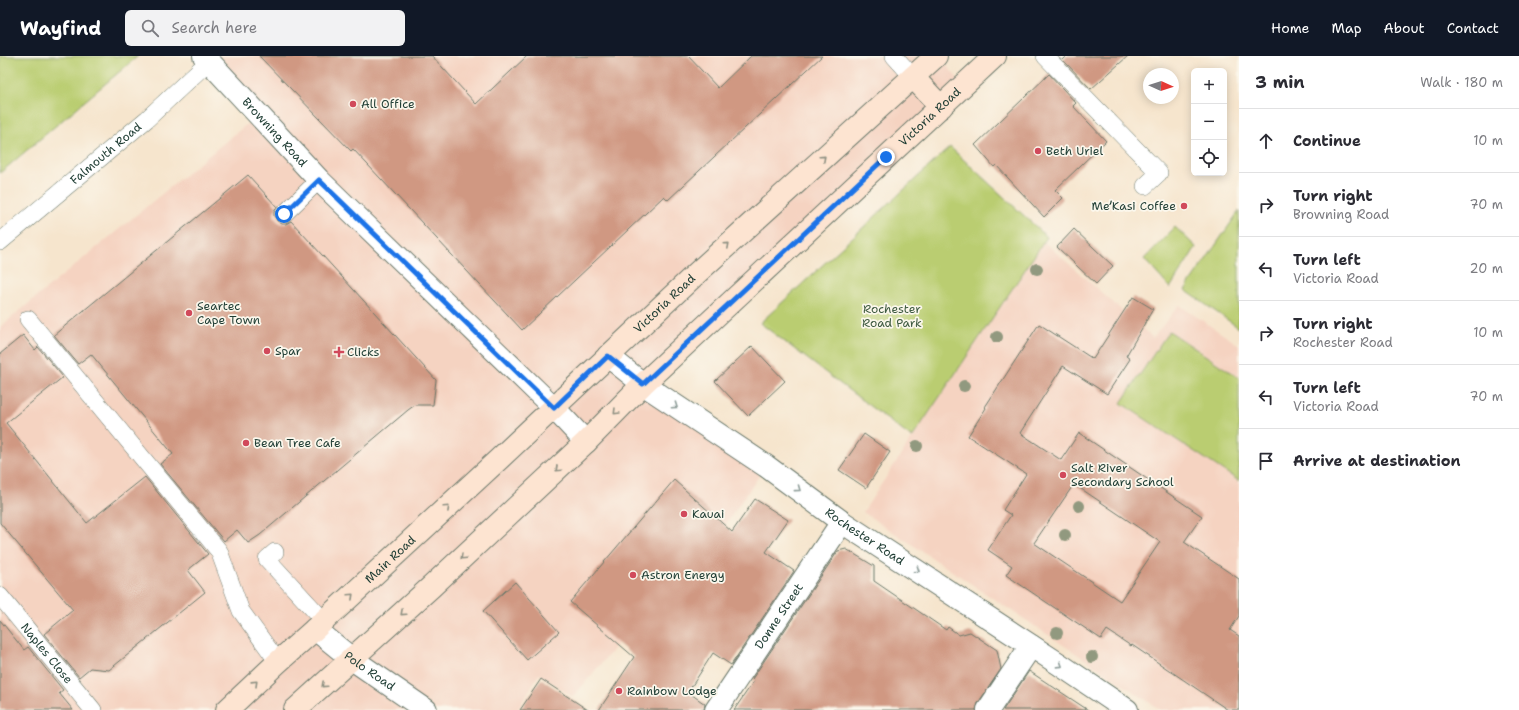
<!DOCTYPE html>
<html lang="en">
<head>
<meta charset="utf-8">
<style>
  body { margin:0; font-family:"Shantell Sans",sans-serif; background:#f2f2f3; color:#2b2b33 }
  .controls { position:absolute; right:12px; top:12px; display:grid; overflow:hidden; border-radius:6px; box-shadow:0 2px 10px #0003 }
  .controls button { width:36px; height:36px; display:grid; place-items:center; padding:0; border:0; border-bottom:1px solid #e1e1e2; background:#fff; color:#2b2b33; font:20px sans-serif }
  .compass { position:absolute; left:1143px; top:12px; width:36px; height:36px; border-radius:50%; background:#fff; box-shadow:0 2px 10px #0003; rotate:93deg }
  .stop { position:absolute; width:12px; height:12px; margin:-9px; border:3px solid #1a73e8; border-radius:50%; background:#fff }
  .stop.end { background:#1a73e8; border-color:#fff; box-shadow:0 1px 4px #0008 }
  .list { margin:0; padding:0; list-style:none }
  h2 { display:flex; justify-content:space-between; align-items:center; height:52px; margin:0; padding:0 16px; font-size:17px }
  h2 small { font-size:13px; font-weight:400; color:#7c7c81 }
  .list li { display:grid; grid-template-columns:26px 1fr auto; gap:12px; align-items:center; box-sizing:border-box; height:64px; padding:0 16px; border-top:1px solid #e1e1e2 }
  .list b { display:block; font-size:15px; white-space:nowrap }
  .list p { margin:0; font-size:13px; white-space:nowrap; color:#7c7c81 }
  .list em { font-size:13px; font-style:normal; color:#7c7c81 }
  .icon { flex:none; width:22px; height:22px; fill:none; stroke:currentColor; stroke-width:2; stroke-linecap:round; stroke-linejoin:round }
  .map { position:relative; flex:none; width:1239px; height:654px; overflow:hidden }
  header { display:flex; align-items:center; gap:24px; box-sizing:border-box; height:56px; padding:0 20px; background:#111827; color:#fff }
  header strong { font-size:19px }
  nav { display:flex; gap:22px; margin-inline-start:auto; font-size:14px }
  .search { width:280px; height:36px; background:#f2f2f3; display:flex; align-items:center; gap:10px; box-sizing:border-box; padding:0 14px; border-radius:6px; color:#7c7c81; font-size:15px }
  main { display:flex }
  aside { flex:1; background:#fff }
  .map>svg:first-child { display:block }
</style>
</head>
<body>
<header>
<strong>Wayfind</strong>
<div class="search"><svg class="icon" aria-label="search" viewBox="0 0 24 24"><circle cx="10" cy="10" r="6"/><path d="M15 15l6 6"/></svg>Search here</div>
<nav><a>Home</a><a>Map</a><a>About</a><a>Contact</a></nav>
</header>
<main>
<div class="map">
<svg width="1239" height="654" viewBox="0 0 1239 654">
  <rect width="100%" height="100%" fill="#fbf7ec"/>
  <filter id="ink" filterUnits="userSpaceOnUse"><feTurbulence type="fractalNoise" baseFrequency=".025" numOctaves="2"/><feDisplacementMap in="SourceGraphic" scale="8" xChannelSelector="R" yChannelSelector="G"/><feConvolveMatrix kernelMatrix="1 2 1 2 8 2 1 2 1" color-interpolation-filters="sRGB"/></filter>
  <filter id="wash" filterUnits="userSpaceOnUse"><feTurbulence type="fractalNoise" baseFrequency=".012" numOctaves="4" result="noise"/><feDisplacementMap in="SourceGraphic" scale="16" xChannelSelector="R" yChannelSelector="G"/><feGaussianBlur stdDeviation="0.9" result="paint"/><feColorMatrix in="noise" values="0 0 0 0 0 0 0 0 0 0 0 0 0 0 0 0 0 1.4 0 .05"/><feComposite in="paint" operator="in"/></filter>
  <g filter="url(#wash)">
    <rect width="100%" height="100%" fill="#f6e5cd"/>
    <!-- built -->
    <g fill="#f5d3c1">
      <polygon points="204,0 939,0 963,29 643,328 766,410 654,571 641,560 573,641 539,618 517,654 0,654 0,271 258,59"/>
      <polygon points="1043,185 1153,282 1179,249 1239,289 1239,654 1161,654 863,456"/>
    </g>
    <!-- green -->
    <g fill="#bacd71" stroke="#6c8552">
      <polygon points="0,0 138,0 0,117"/>
      <polygon points="950,91 1047,181 912,382 760,267"/>
      <polygon points="1239,155 1239,272 1185,234"/>
      <polygon points="1175,171 1196,191 1170,232 1144,203"/>
      <polygon points="1169,275 1239,322 1239,425 1121,347"/>
    </g>
    <g id="blocks">
      <!-- building -->
      <g fill="#d09882" fill-rule="evenodd">
        <polygon points="259,0 432,0 476,48 527,0 688,0 718,32 751,0 822,0 668,144 664,140 522,274 353,93 351,95"/>
        <polygon points="1067,0 1128,0 1091,33 1063,4"/>
        <polygon points="1049,18 1076,47 1073,50 1106,85 1055,134 1063,142 1044,161 996,109 994,111 975,89"/>
        <polygon points="248,119 277,151 274,156 274,160 277,165 282,168 286,168 291,165 436,324 433,349 415,349 408,354 260,479 248,487 237,474 224,485 160,408 173,398 91,298 78,308 54,279"/>
        <polygon points="1074,173 1113,210 1096,228 1057,191"/>
        <path d="M1133,241l20,12 -27,47 4,3 -23,35 -44,-28 -43,67 41,27 18,-27 123,83 -18,26 55,37v37l-9,14 9,6v74h-11l-96,-65 -1,1 -24,-16 -6,9 -95,-64 6,-9 -24,-16 23,-35 -8,-5 23,-36 -58,-38 18,-28 -1,-1 54,-83 54,35zM1074,428l86,58 -40,59 -86,-58z"/>
        <polygon points="23,279 35,294 38,291 63,321 6,367 87,467 145,421 208,498 188,514 205,536 109,614 90,612 79,621 44,578 73,554 0,467 0,298"/>
        <polygon points="752,290 785,325 748,360 715,325"/>
        <polygon points="864,378 890,396 866,432 839,414"/>
        <polygon points="674,424 732,476 755,443 788,464 766,496 794,515 731,609 713,597 688,636 705,648 704,654 599,654 634,601 570,546"/>
        <polygon points="846,493 874,510 874,525 946,574 948,571 959,579 970,576 997,594 1001,613 978,647 976,654 734,654 754,625 752,623 838,495"/>
        <polygon points="515,526 559,576 527,604 483,555"/>
        <polygon points="0,564 24,594 28,591 63,634 59,637 73,654 0,654"/>
        <polygon points="1029,615 1088,654 1003,654"/>
        <polygon points="541,623 588,654 520,654"/>
      </g>
    </g>
  </g>
  <g filter="url(#ink)">
    <use href="#blocks" fill-opacity="0" stroke="#6a786a" stroke-width="1"/>
    <g fill="none" stroke-linecap="round" stroke-linejoin="round">
      <defs>
        <g id="service">
          <polyline points="894,0 913,21"/>
          <polyline points="1045,0 1159,117 1145,130"/>
          <polyline points="284,158 319,124"/>
          <path id="s1" d="M0,186l147,-123 62,-58"/>
          <polyline points="28,263 219,495 241,555 278,606"/>
          <polyline points="275,496 267,503 324,565"/>
          <path id="s2" d="M0,540l93,114"/>
        </g>
        <g id="minor">
          <path id="s3" d="M204,0l115,124 235,228 32,34"/>
          <path id="s4" d="M608,300l35,28 123,82 76,56 217,142 68,46"/>
          <path id="s5" d="M315,573l37,30 74,51"/>
          <path id="s6" d="M716,654l126,-188"/>
          <polyline points="988,654 1031,590"/>
        </g>
        <g id="secondary">
          <polyline points="913,21 941,51"/>
          <path id="s7" d="M227,654l51,-48 37,-33 183,-169 200,-188 238,-216"/>
          <path id="s8" d="M295,654l136,-123 155,-145 57,-58 352,-328"/>
        </g>
      </defs>
      <!-- service casing -->
      <use href="#service" stroke="#6a786a" stroke-width="18"/>
      <!-- minor casing -->
      <use href="#minor" stroke="#6a786a" stroke-width="24"/>
      <!-- secondary casing -->
      <use href="#secondary" stroke="#6a786a" stroke-width="24"/>
      <!-- service -->
      <use href="#service" stroke="#fff" stroke-width="17"/>
      <!-- minor -->
      <use href="#minor" stroke="#fff" stroke-width="22"/>
      <!-- secondary -->
      <use href="#secondary" stroke="#fde4d1" stroke-width="22"/>
    </g>
    <!-- trees -->
    <g fill="#91997f">
      <circle cx="1037" cy="213" r="6"/>
      <circle cx="997" cy="281" r="6"/>
      <circle cx="964" cy="330" r="6"/>
      <circle cx="917" cy="390" r="6"/>
      <circle cx="1079" cy="450" r="6"/>
      <circle cx="1065" cy="479" r="6"/>
      <circle cx="1057" cy="577" r="6"/>
      <circle cx="1092" cy="601" r="6"/>
    </g>
    <!-- one-way arrows -->
    <defs><path id="oneway-chevron" d="M-2-3.5L2.5 0L-2 3.5" fill="none" stroke-width="1.6" stroke-linecap="round" stroke-linejoin="round"/></defs>
    <g stroke="#8e9082">
      <use href="#oneway-chevron" transform="translate(823 102) rotate(-42)"/>
      <use href="#oneway-chevron" transform="translate(727 189) rotate(-42)"/>
      <use href="#oneway-chevron" transform="translate(616 356) rotate(135)"/>
      <use href="#oneway-chevron" transform="translate(558 413) rotate(137)"/>
      <use href="#oneway-chevron" transform="translate(447 452) rotate(-43)"/>
      <use href="#oneway-chevron" transform="translate(463 501) rotate(137)"/>
      <use href="#oneway-chevron" transform="translate(351 540) rotate(-43)"/>
      <use href="#oneway-chevron" transform="translate(403 557) rotate(138)"/>
      <use href="#oneway-chevron" transform="translate(255 627) rotate(-44)"/>
      <use href="#oneway-chevron" transform="translate(324 629) rotate(138)"/>
    </g>
    <g stroke="#8f9e9a">
      <use href="#oneway-chevron" transform="translate(675 350) rotate(34)"/>
      <use href="#oneway-chevron" transform="translate(798 433) rotate(36)"/>
      <use href="#oneway-chevron" transform="translate(917 514) rotate(34)"/>
      <use href="#oneway-chevron" transform="translate(1060 609) rotate(33)"/>
    </g>
  </g>
  <g fill="none" stroke-linecap="round" stroke-linejoin="round" filter="url(#ink)">
    <!-- route -->
    <polyline stroke="#1a73e8" stroke-width="5" points="284,158 319,124 554,352 608,300 643,328 886,101"/>
  </g>
  <!-- markers -->
  <g fill="#d1495b" stroke="#fbf7ec" stroke-width="1.5">
    <circle cx="353" cy="48" r="4"/>
    <circle cx="1038" cy="95" r="4"/>
    <circle cx="1184" cy="150" r="4"/>
    <circle cx="189" cy="257" r="4"/>
    <circle cx="267" cy="295" r="4"/>
    <path d="M337 290h4v4h4v4h-4v4h-4v-4h-4v-4h4z"/>
    <circle cx="246" cy="387" r="4"/>
    <circle cx="1063" cy="419" r="4"/>
    <circle cx="684" cy="458" r="4"/>
    <circle cx="633" cy="519" r="4"/>
    <circle cx="619" cy="635" r="4"/>
  </g>
  <g text-anchor="middle" stroke-width="3.5" stroke-linejoin="round" paint-order="stroke">
    <!-- poi labels -->
    <g font-size="12" fill="#1f3d34" stroke="#fbf7ec" text-anchor="start">
      <text x="361" y="52">All Office</text>
      <text x="1046" y="99">Beth Uriel</text>
      <text x="1176" y="154" text-anchor="end">Me’Kasi Coffee</text>
      <text x="197" y="254">Seartec<tspan x="197" dy="14">Cape Town</tspan></text>
      <text x="275" y="299">Spar</text>
      <text x="347" y="300">Clicks</text>
      <text x="254" y="391">Bean Tree Cafe</text>
      <text x="1071" y="416">Salt River<tspan x="1071" dy="14">Secondary School</tspan></text>
      <text x="692" y="462">Kauai</text>
      <text x="641" y="523">Astron Energy</text>
      <text x="627" y="639">Rainbow Lodge</text>
    </g>
    <!-- street labels -->
    <g font-size="12" fill="#1f3d34" stroke="#fbf7ec">
      <text dy="4" stroke="none"><textPath href="#s8" startOffset="869">Victoria Road</textPath></text>
      <text dy="4" stroke="none"><textPath href="#s3" startOffset="104">Browning Road</textPath></text>
      <text dy="4" stroke="none"><textPath href="#s1" startOffset="138">Falmouth Road</textPath></text>
      <text dy="4" stroke="none"><textPath href="#s7" startOffset="597">Victoria Road</textPath></text>
      <text dy="4" stroke="none"><textPath href="#s4" startOffset="314">Rochester Road</textPath></text>
      <text dy="4" stroke="none"><textPath href="#s7" startOffset="222">Main Road</textPath></text>
      <text dy="4" stroke="none"><textPath href="#s6" startOffset="113">Donne Street</textPath></text>
      <text dy="4" stroke="none"><textPath href="#s2" startOffset="74">Naples Close</textPath></text>
      <text dy="4" stroke="none"><textPath href="#s5" startOffset="69">Polo Road</textPath></text>
    </g>
    <!-- park labels -->
    <g font-size="12" fill="#3e5a40" stroke="#fbf7ec">
      <text x="892" y="257">Rochester<tspan x="892" dy="14">Road Park</tspan></text>
    </g>
  </g>
</svg>
<div class="controls">
<button>+</button>
<button>−</button>
<button><svg class="icon" aria-label="locate" viewBox="0 0 24 24"><circle cx="12" cy="12" r="6"/><path d="M12 2v4M12 18v4M2 12h4M18 12h4"/></svg></button>
</div>
<svg class="compass" viewBox="-18 -18 36 36"><path d="M0-13l5 13h-10z" fill="#e53935"/><path d="M0 13l5-13h-10z" fill="#7c7c81"/></svg>
<div class="stop" style="left:284px;top:158px"></div>
<div class="stop end" style="left:886px;top:101px"></div>
</div>
<aside>
<h2>3 min<small>Walk · 180 m</small></h2>
<ul class="list">
<li><svg class="icon" aria-label="ahead" viewBox="0 0 24 24"><path d="M12 20V5M6 11l6-6 6 6"/></svg><div><b>Continue</b></div><em>10 m</em></li>
<li><svg class="icon" aria-label="right" viewBox="0 0 24 24"><path d="M7 20v-9h11M14 6l5 5-5 5"/></svg><div><b>Turn right</b><p>Browning Road</p></div><em>70 m</em></li>
<li><svg class="icon" aria-label="left" viewBox="0 0 24 24"><path d="M17 20v-9H6M10 6l-5 5 5 5"/></svg><div><b>Turn left</b><p>Victoria Road</p></div><em>20 m</em></li>
<li><svg class="icon" aria-label="right" viewBox="0 0 24 24"><path d="M7 20v-9h11M14 6l5 5-5 5"/></svg><div><b>Turn right</b><p>Rochester Road</p></div><em>10 m</em></li>
<li><svg class="icon" aria-label="left" viewBox="0 0 24 24"><path d="M17 20v-9H6M10 6l-5 5 5 5"/></svg><div><b>Turn left</b><p>Victoria Road</p></div><em>70 m</em></li>
<li><svg class="icon" aria-label="arrive" viewBox="0 0 24 24"><path d="M6 21V4h12l-3 4 3 4H6"/></svg><div><b>Arrive at destination</b></div></li>
</ul>
</aside>
</main>
</body>
</html>
